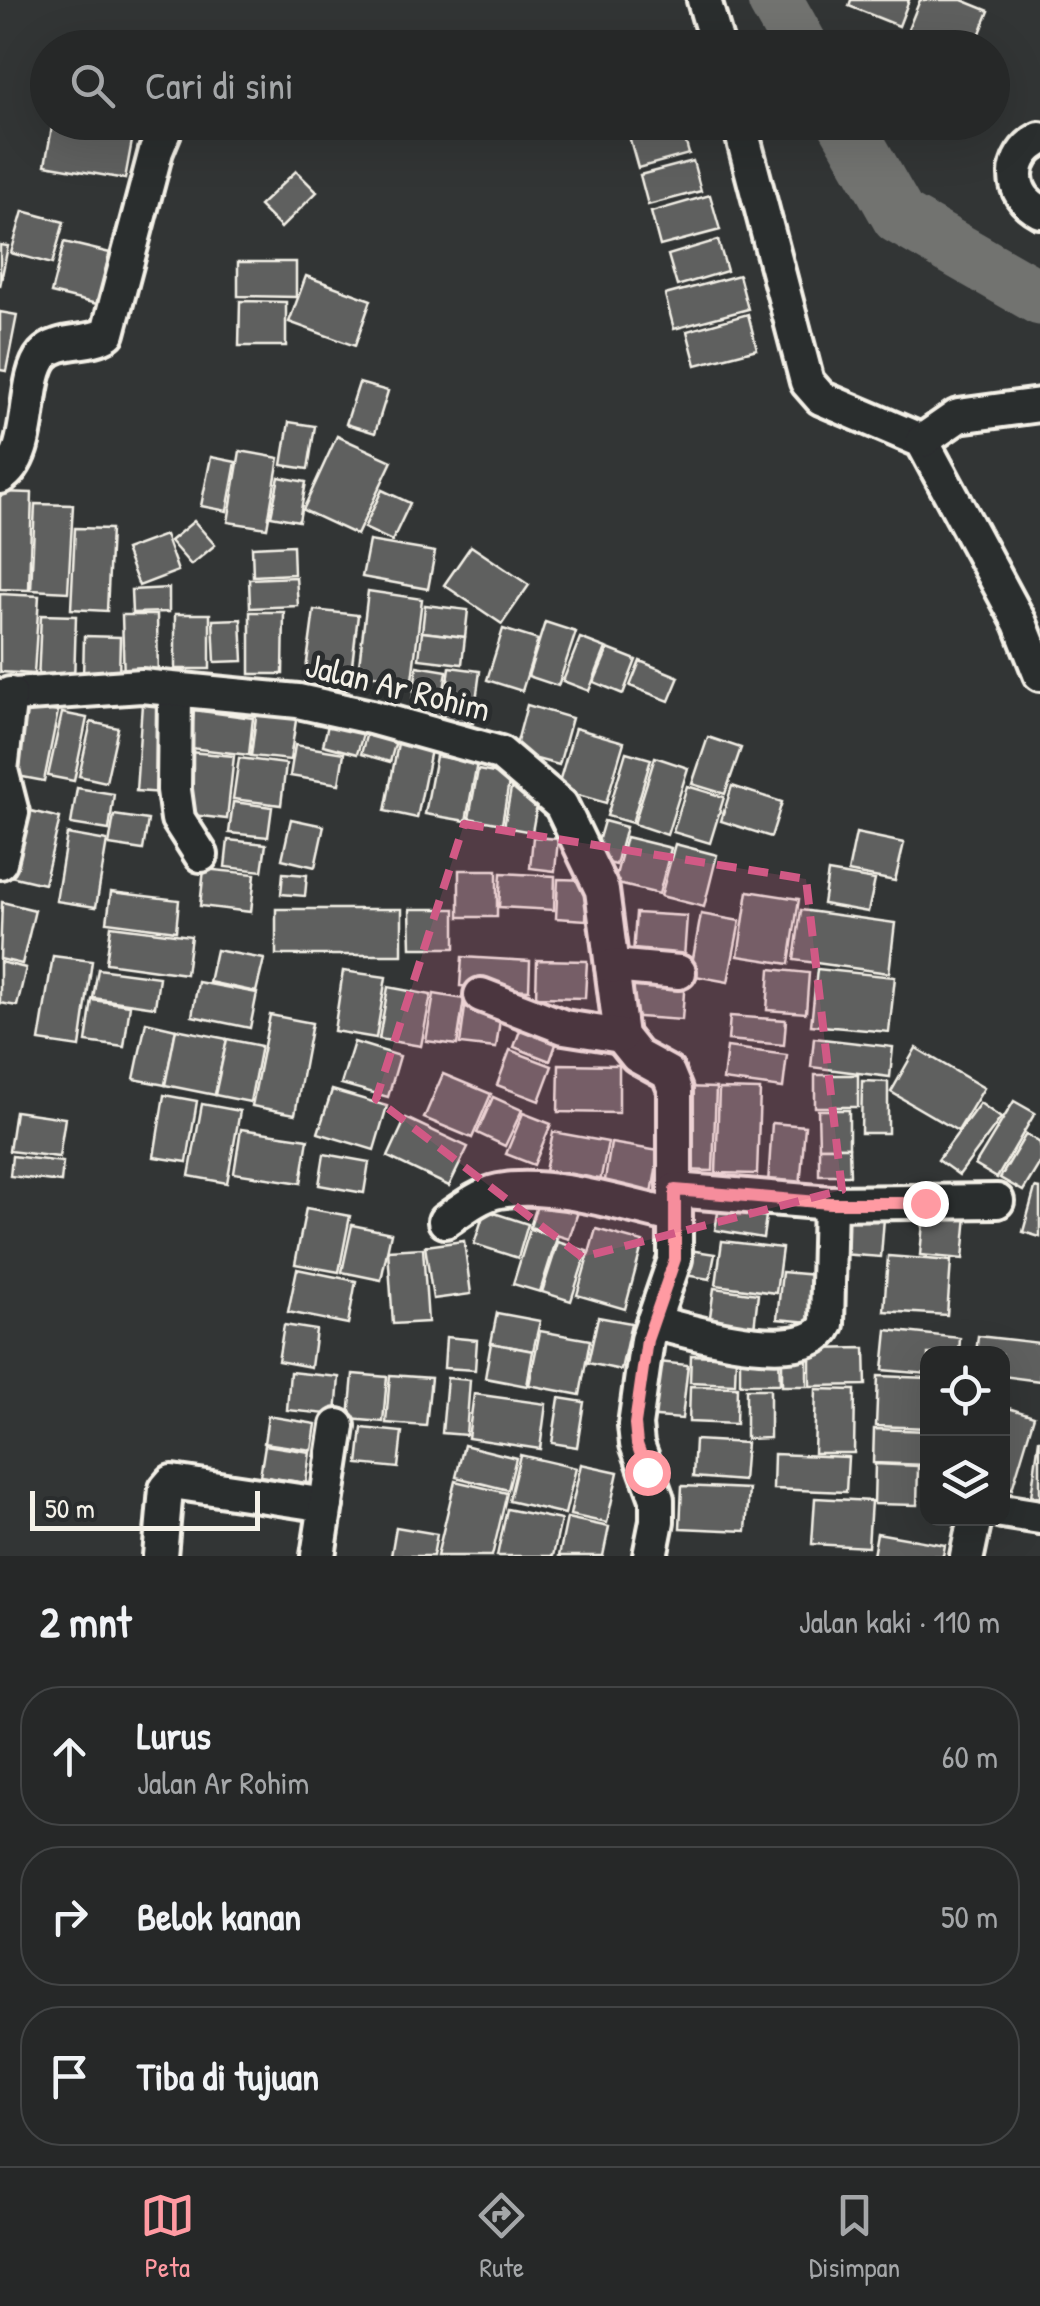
<!DOCTYPE html>
<html lang="id">
<head>
<meta charset="utf-8">
<style>
  body { margin:0; font-family:"Patrick Hand",sans-serif; background:#323434; color:#f1f3f6 }
  .controls { position:absolute; right:30px; bottom:30px; display:grid; overflow:hidden; border-radius:20px; box-shadow:0 10px 40px #0002 }
  .controls button { width:90px; height:90px; display:grid; place-items:center; padding:0; border:0; border-bottom:2px solid #424445; background:#262828; color:#f1f3f6; font:50px sans-serif }
  .scale { position:absolute; left:30px; bottom:25px; width:230px; box-sizing:border-box; padding-left:10px; border:5px solid #f4f1e8; border-top:0; font-size:28px; line-height:35px; white-space:nowrap; color:#f4f1e8; -webkit-text-stroke:8px #2a2d2e; paint-order:stroke }
  .stop { position:absolute; width:30px; height:30px; margin:-22px; border:8px solid #ff9aa2; border-radius:50%; background:#fff }
  .stop.end { background:#ff9aa2; border-color:#fff; box-shadow:0 2px 10px #0008 }
  .list { margin:0; padding:0; list-style:none }
  h2 { display:flex; justify-content:space-between; align-items:center; height:130px; margin:0; padding:0 40px; font-size:42px }
  h2 small { font-size:32px; font-weight:400; color:#a4a6a8 }
  .list li { display:grid; grid-template-columns:65px 1fr auto; gap:30px; align-items:center; box-sizing:border-box; height:140px; margin:0 20px 20px; padding:0 20px; border:2px solid #424445; border-radius:40px }
  .list b { display:block; font-size:38px; white-space:nowrap }
  .list p { margin:0; font-size:32px; white-space:nowrap; color:#a4a6a8 }
  .list em { font-size:32px; font-style:normal; color:#a4a6a8 }
  .icon { flex:none; width:55px; height:55px; fill:none; stroke:currentColor; stroke-width:2; stroke-linecap:round; stroke-linejoin:round }
  .map { position:relative; flex:none; width:1040px; height:1556px; overflow:hidden }
  .search { position:absolute; background:#262828; box-shadow:0 10px 40px #0002; left:30px; right:30px; top:30px; height:110px; display:flex; align-items:center; gap:25px; box-sizing:border-box; padding:0 35px; border-radius:55px; color:#a4a6a8; font-size:38px }
  .sheet { height:610px; background:#262828 }
  nav { display:flex; justify-content:space-around; align-items:center; box-sizing:border-box; height:140px; border-top:2px solid #424445; background:#262828; font-size:28px; color:#a4a6a8 }
  nav a { display:grid; justify-items:center; gap:5px }
  nav .on { color:#ff9aa2 }
  .map>svg:first-child { display:block }
</style>
</head>
<body>
<div class="map">
<svg width="1040" height="1556" viewBox="0 0 1040 1556">
  <rect width="100%" height="100%" fill="#323535"/>
  <filter id="ink" filterUnits="userSpaceOnUse"><feTurbulence type="fractalNoise" baseFrequency=".01" numOctaves="2"/><feDisplacementMap in="SourceGraphic" scale="20" xChannelSelector="R" yChannelSelector="G"/><feConvolveMatrix kernelMatrix="1 2 1 2 8 2 1 2 1" color-interpolation-filters="sRGB"/></filter>
  <g filter="url(#ink)">
    <g fill="none" stroke-linecap="round" stroke-linejoin="round">
      <!-- river -->
      <g stroke="#727370" stroke-width="55">
        <polyline points="775,0 802,48"/>
        <polyline points="845,122 899,217 1040,298"/>
      </g>
    </g>
    <!-- building -->
    <g fill="#5f605f" stroke="#f4f1e8" stroke-width="2.5">
      <polygon points="851,0 909,0 899,26 849,6"/>
      <polygon points="920,0 962,0 989,11 974,48 948,48 907,32"/>
      <polygon points="53,122 92,122 134,130 125,179 45,165"/>
      <polygon points="675,122 680,122 689,154 638,168 629,136"/>
      <polygon points="693,161 701,191 648,205 640,175"/>
      <polygon points="296,171 317,192 281,228 259,206"/>
      <polygon points="710,195 720,230 660,246 651,212"/>
      <polygon points="23,211 64,222 52,264 11,253"/>
      <polygon points="718,240 727,271 677,286 668,255"/>
      <polygon points="64,242 110,253 97,304 51,293"/>
      <polygon points="0,245 8,246 0,286"/>
      <polygon points="238,262 296,262 296,297 238,296"/>
      <polygon points="739,275 748,309 674,329 665,295"/>
      <polygon points="306,276 371,300 355,346 289,322"/>
      <polygon points="240,301 286,302 286,346 239,346"/>
      <polygon points="0,312 17,315 6,371 0,370"/>
      <polygon points="748,314 757,349 696,365 687,331"/>
      <polygon points="359,383 388,391 375,433 346,424"/>
      <polygon points="289,422 315,426 308,469 282,465"/>
      <polygon points="337,436 392,461 357,535 303,510"/>
      <polygon points="240,451 279,458 267,528 228,522"/>
      <polygon points="211,457 236,462 227,511 201,506"/>
      <polygon points="279,477 306,482 299,521 271,516"/>
      <polygon points="382,490 410,503 392,541 364,528"/>
      <polygon points="0,492 32,493 29,590 0,589"/>
      <polygon points="35,504 73,505 68,592 31,590"/>
      <polygon points="194,521 215,545 191,565 170,541"/>
      <polygon points="75,528 111,529 107,611 71,609"/>
      <polygon points="165,535 178,571 139,586 125,550"/>
      <polygon points="369,541 435,552 428,589 362,577"/>
      <polygon points="293,545 294,574 253,576 252,547"/>
      <polygon points="471,546 529,585 502,624 444,585"/>
      <polygon points="296,577 298,606 250,608 249,579"/>
      <polygon points="169,588 169,612 132,613 131,590"/>
      <polygon points="368,591 422,599 412,680 358,673"/>
      <polygon points="0,594 39,596 34,674 0,672"/>
      <polygon points="425,605 468,610 465,637 422,632"/>
      <polygon points="314,610 358,615 349,690 304,685"/>
      <polygon points="250,612 284,612 283,674 250,674"/>
      <rect x="175" y="614" width="35" height="55"/>
      <polygon points="41,615 76,616 74,683 38,681"/>
      <polygon points="122,615 157,615 158,680 124,680"/>
      <polygon points="241,619 243,661 215,662 213,620"/>
      <polygon points="545,622 576,632 558,686 528,676"/>
      <polygon points="503,629 538,640 522,691 487,680"/>
      <polygon points="422,632 465,637 462,664 419,659"/>
      <polygon points="84,636 120,637 119,679 83,678"/>
      <polygon points="580,638 606,648 589,691 563,681"/>
      <polygon points="608,649 636,660 623,694 594,682"/>
      <polygon points="640,661 679,677 669,701 630,686"/>
      <polygon points="417,666 447,671 440,717 411,713"/>
      <polygon points="450,667 480,671 473,723 443,719"/>
      <polygon points="142,704 170,706 163,793 136,791"/>
      <polygon points="21,705 58,712 44,781 7,774"/>
      <polygon points="527,705 572,718 559,765 514,753"/>
      <polygon points="257,709 297,714 290,760 251,756"/>
      <polygon points="194,710 253,718 249,755 190,748"/>
      <polygon points="62,713 87,718 74,781 48,776"/>
      <polygon points="330,717 365,727 357,754 323,745"/>
      <polygon points="91,722 118,728 106,782 79,776"/>
      <polygon points="575,728 624,742 606,803 557,789"/>
      <polygon points="368,729 397,737 390,762 361,754"/>
      <polygon points="708,737 741,748 725,794 692,784"/>
      <polygon points="399,738 432,745 417,818 385,811"/>
      <polygon points="295,745 344,753 339,784 290,776"/>
      <polygon points="189,752 234,756 227,819 183,814"/>
      <polygon points="626,752 651,759 632,823 607,816"/>
      <polygon points="436,756 477,763 466,821 425,814"/>
      <polygon points="655,757 688,768 667,835 634,824"/>
      <polygon points="239,758 286,764 281,805 233,799"/>
      <polygon points="478,770 510,776 502,824 469,818"/>
      <polygon points="687,786 724,797 710,843 673,832"/>
      <polygon points="732,786 782,802 771,837 721,821"/>
      <polygon points="77,788 114,794 109,830 71,824"/>
      <polygon points="511,789 539,794 532,832 504,827"/>
      <polygon points="233,802 272,807 268,837 229,833"/>
      <polygon points="18,808 60,818 44,884 2,874"/>
      <polygon points="114,815 148,820 143,850 109,845"/>
      <polygon points="291,819 324,826 315,867 282,859"/>
      <polygon points="604,821 626,827 616,865 593,859"/>
      <polygon points="856,833 904,843 895,881 848,872"/>
      <polygon points="67,834 107,841 96,907 56,901"/>
      <polygon points="533,837 558,839 555,871 530,868"/>
      <polygon points="626,837 671,848 659,894 614,883"/>
      <polygon points="228,840 266,844 262,871 225,867"/>
      <polygon points="675,844 717,855 704,907 661,896"/>
      <polygon points="204,869 255,874 251,912 200,906"/>
      <rect x="459" y="870" width="38" height="47"/>
      <polygon points="828,872 875,880 868,912 823,904"/>
      <polygon points="283,873 307,875 305,896 281,894"/>
      <polygon points="501,873 555,876 554,910 499,907"/>
      <polygon points="558,879 588,880 586,920 556,918"/>
      <polygon points="748,891 799,899 789,964 738,956"/>
      <polygon points="111,892 179,900 176,931 107,922"/>
      <polygon points="2,902 35,910 22,964 0,959"/>
      <rect x="276" y="909" width="126" height="46"/>
      <polygon points="410,909 455,909 455,948 411,948"/>
      <polygon points="801,910 895,923 889,973 794,960"/>
      <polygon points="636,913 687,916 684,958 633,955"/>
      <polygon points="701,914 740,921 728,982 690,975"/>
      <polygon points="111,926 191,936 186,974 106,963"/>
      <polygon points="216,950 264,959 256,992 209,982"/>
      <polygon points="53,956 92,961 80,1047 39,1041"/>
      <polygon points="462,957 530,961 529,990 460,986"/>
      <polygon points="537,960 587,961 585,998 536,997"/>
      <polygon points="0,962 26,968 17,1006 0,1003"/>
      <polygon points="98,969 159,977 155,1007 93,998"/>
      <polygon points="770,969 809,973 806,1013 767,1010"/>
      <polygon points="817,969 895,977 889,1032 811,1025"/>
      <polygon points="343,971 386,977 376,1038 334,1031"/>
      <polygon points="627,975 685,979 682,1020 625,1016"/>
      <polygon points="198,982 257,993 250,1028 192,1016"/>
      <polygon points="388,987 431,995 421,1046 379,1039"/>
      <polygon points="434,994 464,999 457,1045 426,1041"/>
      <polygon points="92,1000 130,1005 124,1047 86,1042"/>
      <polygon points="466,1000 502,1005 496,1048 460,1044"/>
      <polygon points="270,1015 312,1023 295,1114 252,1106"/>
      <polygon points="730,1016 786,1020 784,1045 728,1040"/>
      <polygon points="146,1022 176,1029 165,1085 134,1079"/>
      <polygon points="523,1022 559,1036 550,1061 514,1047"/>
      <polygon points="176,1029 227,1039 215,1095 165,1085"/>
      <polygon points="814,1038 893,1047 890,1077 811,1067"/>
      <polygon points="227,1039 261,1046 250,1102 215,1095"/>
      <polygon points="354,1042 400,1056 388,1097 341,1084"/>
      <polygon points="727,1047 787,1055 783,1088 723,1080"/>
      <polygon points="916,1048 984,1088 958,1131 891,1092"/>
      <polygon points="510,1050 552,1066 539,1101 497,1085"/>
      <polygon points="559,1064 619,1065 619,1113 558,1112"/>
      <polygon points="443,1074 491,1094 472,1138 424,1118"/>
      <rect x="815" y="1075" width="43" height="32"/>
      <polygon points="862,1081 888,1082 888,1133 861,1133"/>
      <polygon points="681,1087 716,1088 713,1171 678,1170"/>
      <polygon points="719,1089 760,1090 757,1174 716,1173"/>
      <polygon points="332,1090 387,1106 374,1150 318,1133"/>
      <polygon points="164,1095 197,1101 187,1162 154,1157"/>
      <polygon points="493,1097 522,1110 505,1146 477,1133"/>
      <polygon points="1014,1101 1035,1113 997,1178 975,1165"/>
      <polygon points="980,1103 1001,1118 959,1175 938,1160"/>
      <polygon points="202,1104 240,1111 227,1183 189,1176"/>
      <polygon points="818,1110 849,1110 849,1147 819,1147"/>
      <polygon points="15,1111 65,1118 59,1157 9,1151"/>
      <polygon points="523,1113 551,1124 534,1165 506,1154"/>
      <polygon points="406,1118 468,1147 449,1186 388,1157"/>
      <polygon points="772,1123 805,1126 800,1187 768,1184"/>
      <polygon points="241,1129 308,1139 301,1183 234,1173"/>
      <polygon points="553,1132 608,1142 600,1182 545,1171"/>
      <polygon points="1026,1134 1040,1143 1040,1163 1023,1191 1000,1178"/>
      <polygon points="611,1143 659,1151 652,1194 604,1186"/>
      <polygon points="819,1147 849,1147 850,1175 819,1175"/>
      <polygon points="324,1154 369,1162 364,1193 319,1185"/>
      <polygon points="12,1156 63,1162 61,1182 10,1176"/>
      <polygon points="1035,1188 1040,1189 1040,1237 1023,1232"/>
      <polygon points="540,1196 579,1209 569,1239 530,1227"/>
      <polygon points="720,1201 767,1209 763,1238 715,1230"/>
      <polygon points="306,1208 350,1216 339,1272 295,1264"/>
      <polygon points="485,1210 528,1224 518,1258 474,1244"/>
      <polygon points="924,1212 967,1215 963,1259 920,1255"/>
      <polygon points="845,1214 884,1218 881,1257 841,1254"/>
      <polygon points="352,1225 391,1233 381,1280 342,1272"/>
      <polygon points="530,1229 557,1238 540,1292 513,1284"/>
      <polygon points="596,1229 643,1242 625,1309 577,1295"/>
      <polygon points="464,1241 471,1294 433,1299 425,1246"/>
      <polygon points="722,1241 782,1248 776,1293 716,1285"/>
      <polygon points="558,1242 587,1251 571,1301 542,1292"/>
      <polygon points="423,1248 428,1322 393,1324 388,1250"/>
      <polygon points="683,1249 715,1254 710,1279 678,1274"/>
      <polygon points="888,1256 951,1261 947,1315 884,1311"/>
      <polygon points="297,1269 356,1281 348,1324 288,1312"/>
      <polygon points="782,1272 815,1275 810,1322 777,1319"/>
      <polygon points="714,1288 758,1294 753,1337 708,1331"/>
      <polygon points="497,1313 540,1321 533,1351 491,1343"/>
      <polygon points="598,1317 631,1323 621,1370 588,1363"/>
      <polygon points="284,1325 316,1330 311,1367 278,1361"/>
      <polygon points="887,1330 960,1338 959,1354 928,1354 928,1374 883,1370"/>
      <polygon points="540,1331 590,1340 580,1395 529,1385"/>
      <polygon points="978,1336 1040,1343 1040,1381 1002,1376 1002,1354 976,1354"/>
      <polygon points="446,1337 477,1340 475,1370 444,1368"/>
      <polygon points="491,1343 533,1351 527,1386 485,1378"/>
      <polygon points="865,1348 866,1385 810,1386 810,1349"/>
      <rect x="782" y="1352" width="25" height="34"/>
      <polygon points="740,1353 779,1353 780,1384 740,1384"/>
      <polygon points="691,1355 736,1357 735,1384 690,1382"/>
      <polygon points="649,1361 688,1365 682,1419 644,1416"/>
      <polygon points="290,1372 339,1377 336,1415 287,1410"/>
      <polygon points="353,1374 387,1377 383,1422 349,1419"/>
      <polygon points="390,1375 431,1378 426,1426 386,1423"/>
      <polygon points="878,1376 928,1378 928,1428 876,1426"/>
      <polygon points="447,1378 470,1380 466,1435 442,1433"/>
      <polygon points="690,1386 737,1387 736,1424 689,1422"/>
      <polygon points="746,1389 770,1389 770,1438 746,1439"/>
      <polygon points="816,1389 855,1390 854,1453 814,1453"/>
      <polygon points="474,1394 546,1404 540,1449 468,1438"/>
      <polygon points="559,1398 584,1402 577,1447 552,1443"/>
      <polygon points="1002,1406 1034,1416 1012,1489 1002,1486"/>
      <polygon points="268,1416 316,1424 312,1450 264,1443"/>
      <polygon points="362,1428 402,1432 398,1468 358,1464"/>
      <polygon points="874,1429 928,1431 928,1465 873,1463"/>
      <polygon points="695,1440 746,1443 743,1481 693,1477"/>
      <polygon points="1039,1440 1040,1440 1040,1498 1031,1496"/>
      <polygon points="265,1445 310,1452 306,1483 260,1476"/>
      <polygon points="464,1445 516,1458 508,1490 456,1477"/>
      <polygon points="774,1454 848,1457 846,1492 773,1489"/>
      <polygon points="520,1455 576,1468 565,1514 509,1501"/>
      <polygon points="581,1464 618,1472 607,1523 570,1515"/>
      <polygon points="875,1464 918,1466 917,1505 874,1504"/>
      <polygon points="455,1481 507,1493 492,1556 437,1556"/>
      <polygon points="682,1486 749,1489 746,1531 680,1528"/>
      <polygon points="815,1498 871,1501 868,1547 812,1544"/>
      <polygon points="507,1509 561,1520 553,1556 497,1556"/>
      <polygon points="567,1518 609,1527 603,1556 559,1556"/>
      <polygon points="396,1527 437,1534 433,1556 391,1556"/>
      <polygon points="877,1533 945,1545 943,1556 873,1556"/>
    </g>
    <g fill="none" stroke-linecap="round" stroke-linejoin="round">
      <defs>
        <g id="street">
          <polyline points="704,0 718,48"/>
          <polyline points="739,122 807,382 821,398 922,441 1020,623 1040,674"/>
          <path d="M1040,139c-32,17 -32,56 0,72"/>
          <polyline points="922,441 958,416 1040,405"/>
          <path d="M0,477c36,-22 21,-97 43,-122 16,-18 46,-9 65,-22l48,-182 12,-29"/>
          <polyline points="175,690 174,790 178,819 201,855"/>
          <polyline points="0,696 141,686 298,701 371,717 500,753 561,805 602,890 621,1036 637,1056 668,1073 675,1090 675,1259 647,1340 635,1425 637,1444 657,1499 657,1521 650,1556"/>
          <polyline points="0,862 12,813 1,770 10,694"/>
          <polyline points="612,966 679,972"/>
          <polyline points="481,995 564,1027 621,1036"/>
          <polyline points="830,1203 997,1201"/>
          <path d="M445,1221c16,-11 34,-26 54,-30 50,-10 125,14 175,25"/>
          <path d="M653,1322c34,9 155,45 174,2l3,-121 -155,-13"/>
          <polyline points="1002,1511 1040,1517"/>
          <polyline points="160,1556 166,1489 172,1482 326,1505"/>
          <polyline points="318,1556 338,1426"/>
          <polyline points="967,1556 975,1518"/>
        </g>
      </defs>
      <!-- street casing -->
      <use href="#street" stroke="#f4f1e8" stroke-width="40"/>
      <!-- street -->
      <use href="#street" stroke="#2a2d2e" stroke-width="32"/>
    </g>
  </g>
  <g fill="none" stroke-linecap="round" stroke-linejoin="round" filter="url(#ink)">
    <!-- route -->
    <polyline stroke="#ff9aa2" stroke-width="12" points="647,1472 637,1444 635,1424 647,1340 675,1259 675,1190 830,1203 925,1203"/>
  </g>
  <!-- marked area -->
  <path fill="#d15985" fill-opacity="0.2" stroke="#d15985" stroke-width="8" stroke-dasharray="20 12" stroke-linejoin="round" d="M464,824l342,55 36,311 -260,67 -206,-158z"/>
  <g text-anchor="middle" stroke-width="10" stroke-linejoin="round" paint-order="stroke">
    <!-- street labels -->
    <g font-size="35" fill="#f4f1e8" stroke="#2a2d2e">
      <text transform="translate(398 687) rotate(14)" y="12">Jalan Ar Rohim</text>
    </g>
  </g>
</svg>
<div class="controls">
<button><svg class="icon" aria-label="locate" viewBox="0 0 24 24"><circle cx="12" cy="12" r="6"/><path d="M12 2v4M12 18v4M2 12h4M18 12h4"/></svg></button>
<button><svg class="icon" aria-label="layers" viewBox="0 0 24 24"><path d="M12 4l9 5-9 5-9-5zM3 14l9 5 9-5"/></svg></button>
</div>
<div class="scale">50 m</div>
<div class="stop" style="left:647px;top:1472px"></div>
<div class="stop end" style="left:925px;top:1203px"></div>
<div class="search"><svg class="icon" aria-label="search" viewBox="0 0 24 24"><circle cx="10" cy="10" r="6"/><path d="M15 15l6 6"/></svg>Cari di sini</div>
</div>
<section class="sheet">
<h2>2 mnt<small>Jalan kaki · 110 m</small></h2>
<ul class="list">
<li><svg class="icon" aria-label="ahead" viewBox="0 0 24 24"><path d="M12 20V5M6 11l6-6 6 6"/></svg><div><b>Lurus</b><p>Jalan Ar Rohim</p></div><em>60 m</em></li>
<li><svg class="icon" aria-label="right" viewBox="0 0 24 24"><path d="M7 20v-9h11M14 6l5 5-5 5"/></svg><div><b>Belok kanan</b></div><em>50 m</em></li>
<li><svg class="icon" aria-label="arrive" viewBox="0 0 24 24"><path d="M6 21V4h12l-3 4 3 4H6"/></svg><div><b>Tiba di tujuan</b></div></li>
</ul>
</section>
<nav>
<a class="on"><svg class="icon" aria-label="map" viewBox="0 0 24 24"><path d="M3 6l6-2 6 2 6-2v14l-6 2-6-2-6 2zM9 4v14M15 6v14"/></svg>Peta</a>
<a><svg class="icon" aria-label="directions" viewBox="0 0 24 24"><path d="M12 3l9 9-9 9-9-9zM9 14v-3h6M13 9l2 2-2 2"/></svg>Rute</a>
<a><svg class="icon" aria-label="saved" viewBox="0 0 24 24"><path d="M7 4h10v16l-5-4-5 4z"/></svg>Disimpan</a>
</nav>
</body>
</html>
